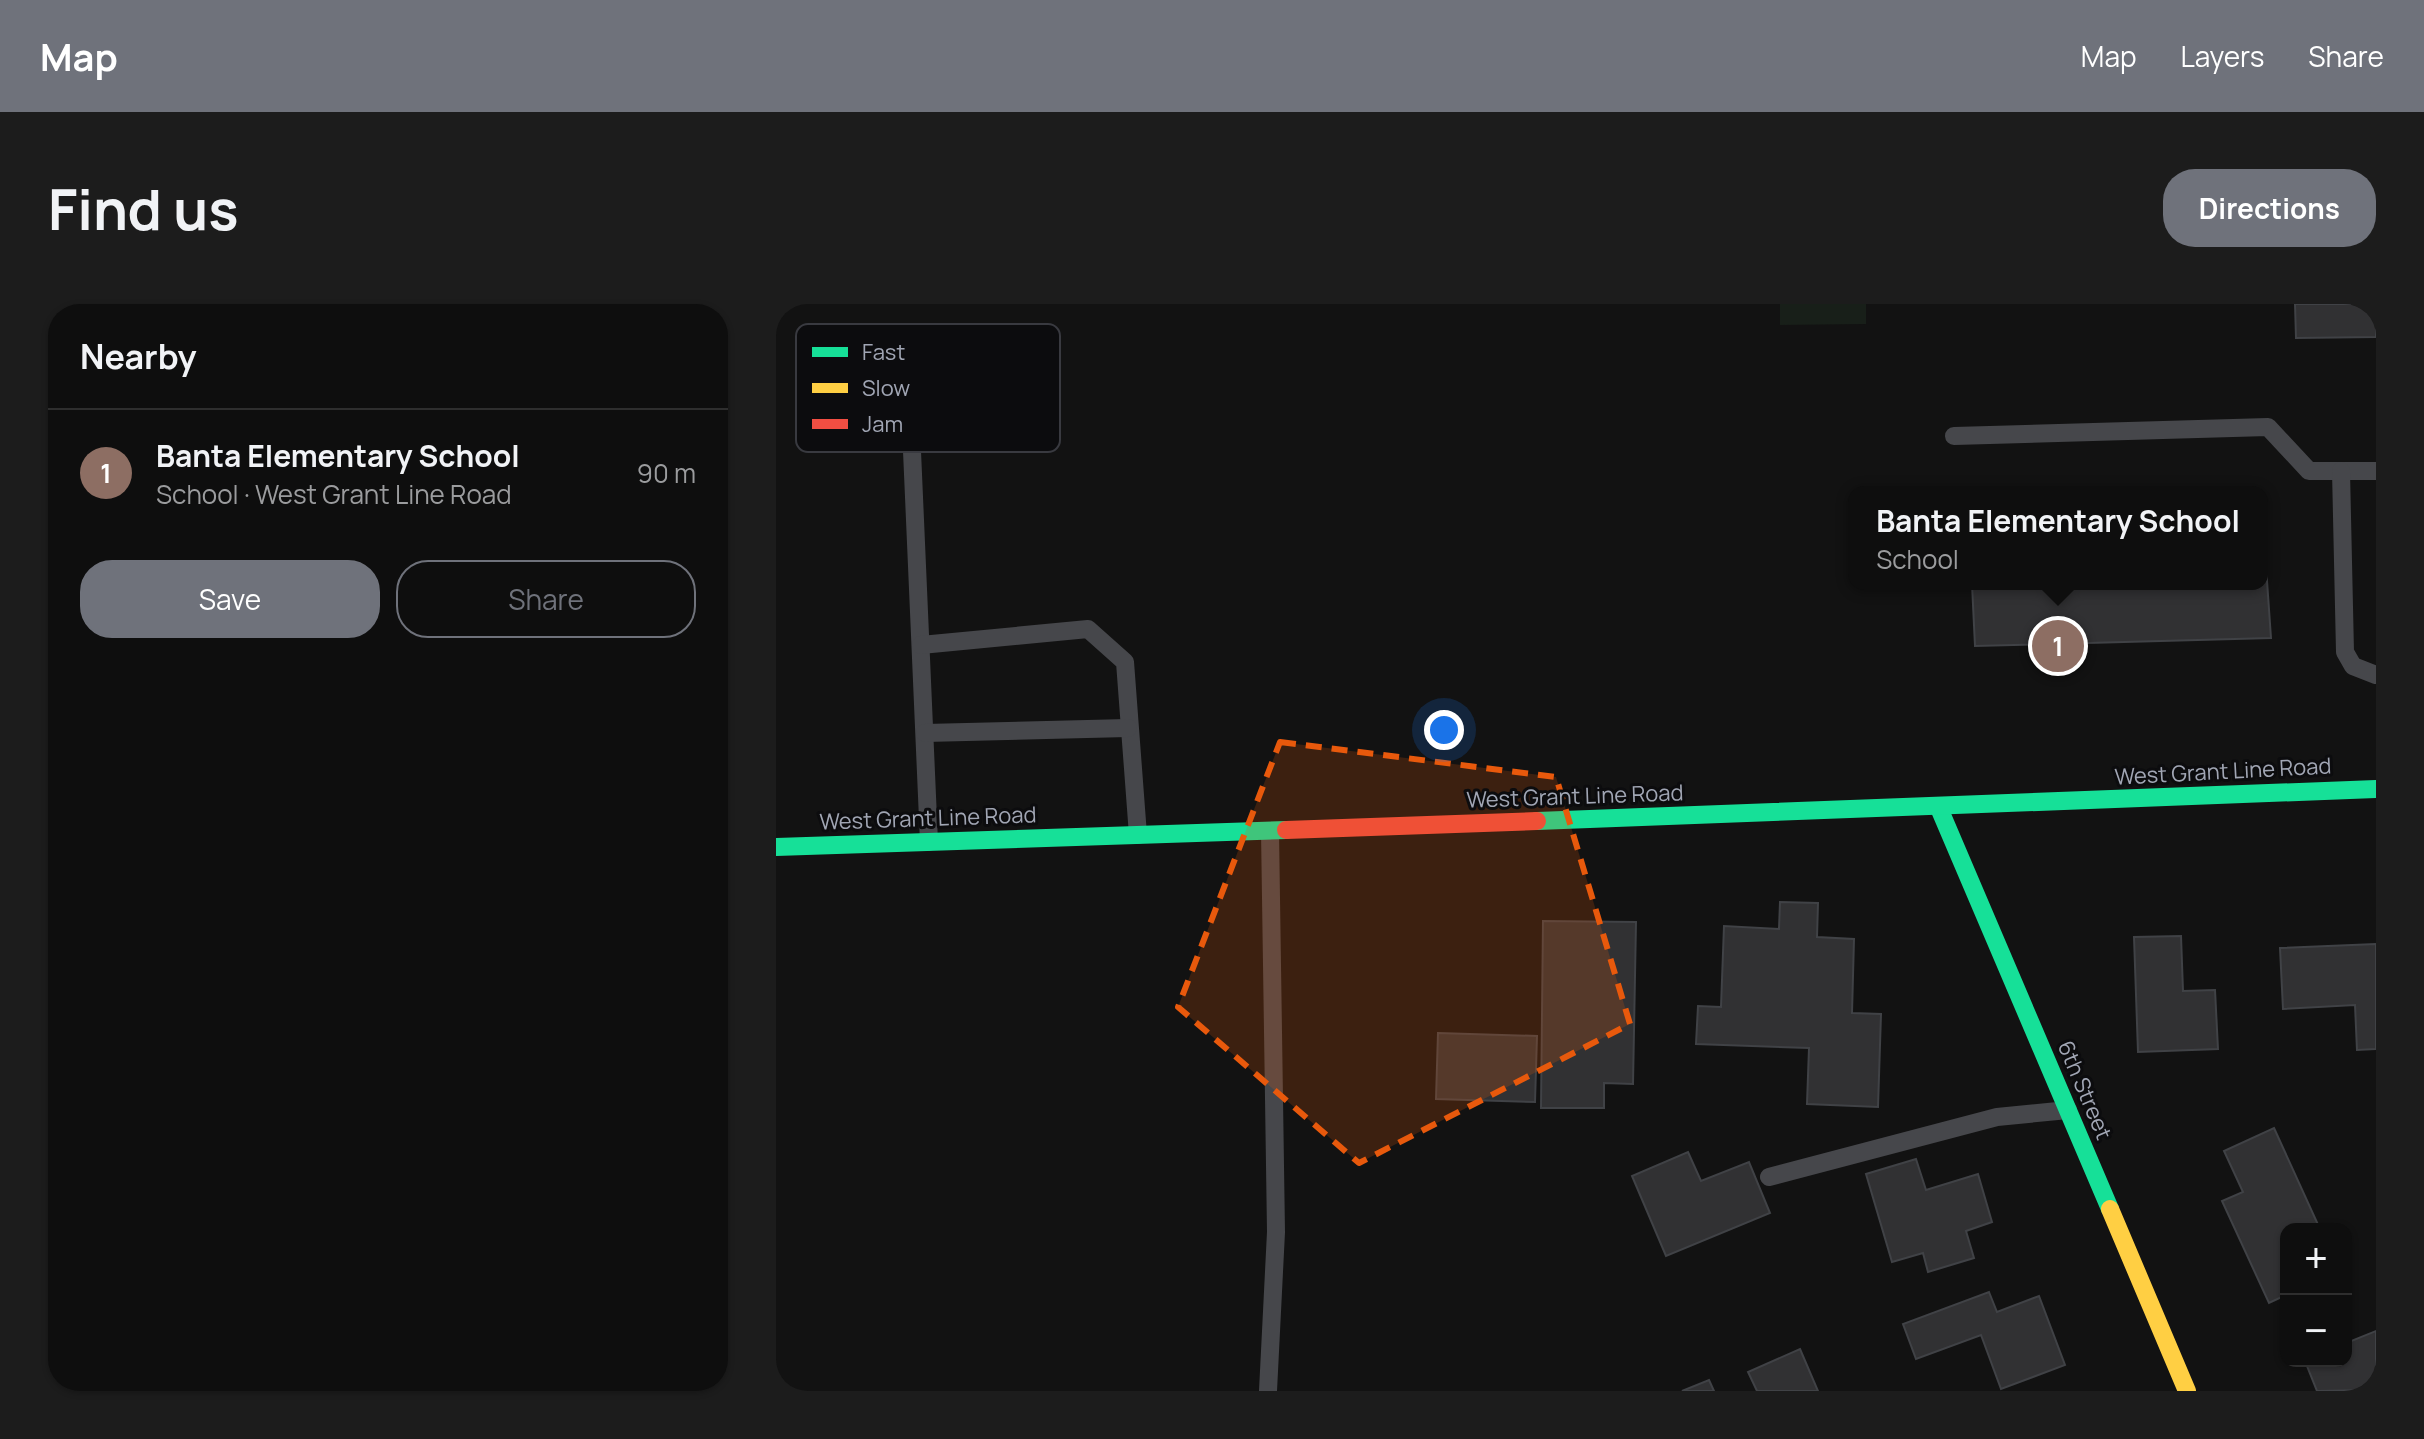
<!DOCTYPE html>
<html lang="en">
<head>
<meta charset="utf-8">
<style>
  body { margin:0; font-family:Manrope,sans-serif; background:#1c1c1c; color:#f1f3f6 }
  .controls { position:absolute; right:24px; bottom:24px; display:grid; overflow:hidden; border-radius:16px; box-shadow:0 2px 6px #0004 }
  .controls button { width:72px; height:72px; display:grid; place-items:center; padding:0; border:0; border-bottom:2px solid #2e2e2e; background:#0e0e0e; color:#f1f3f6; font:40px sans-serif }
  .you { position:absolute; left:668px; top:426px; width:28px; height:28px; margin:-20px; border:6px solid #fff; border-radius:50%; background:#1a73e8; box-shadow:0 0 0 12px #1a73e833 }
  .badge { display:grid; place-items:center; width:52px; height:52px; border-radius:50%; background:#6f727b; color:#fff; font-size:26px; font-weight:700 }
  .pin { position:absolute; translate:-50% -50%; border:4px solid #fff; box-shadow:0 2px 8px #0006 }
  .popup { position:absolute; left:1072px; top:182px; width:420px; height:104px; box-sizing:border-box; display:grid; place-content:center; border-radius:16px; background:#0e0e0e; filter:drop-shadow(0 2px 6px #0005); font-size:26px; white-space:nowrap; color:#9b9c9e }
  .popup b { font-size:30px; color:#f1f3f6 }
  .popup::after { content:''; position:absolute; left:50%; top:100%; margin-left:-16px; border:16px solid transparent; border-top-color:#0e0e0e }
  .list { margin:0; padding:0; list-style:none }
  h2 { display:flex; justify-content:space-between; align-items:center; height:104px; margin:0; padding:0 32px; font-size:34px }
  h2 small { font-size:26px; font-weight:400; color:#9b9c9e }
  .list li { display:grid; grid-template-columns:52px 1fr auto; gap:24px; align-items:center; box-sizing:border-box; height:128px; padding:0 32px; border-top:2px solid #2e2e2e }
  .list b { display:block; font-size:30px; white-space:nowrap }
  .list p { margin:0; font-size:26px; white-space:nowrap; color:#9b9c9e }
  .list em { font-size:26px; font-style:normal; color:#9b9c9e }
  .actions { display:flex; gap:16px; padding:24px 32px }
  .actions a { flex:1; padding:18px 0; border:2px solid #6f727b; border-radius:32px; text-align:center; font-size:28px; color:#6f727b }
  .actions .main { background:#6f727b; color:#fff }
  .map { position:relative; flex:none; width:1600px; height:1087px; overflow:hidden; border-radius:32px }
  header { display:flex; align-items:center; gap:48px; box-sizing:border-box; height:112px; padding:0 40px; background:#6f727b; color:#fff }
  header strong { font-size:38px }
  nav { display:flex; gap:44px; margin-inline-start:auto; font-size:28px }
  .intro { display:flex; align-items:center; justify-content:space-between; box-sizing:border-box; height:192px; padding:0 48px }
  h1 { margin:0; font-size:56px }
  .button { padding:20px 36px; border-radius:32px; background:#6f727b; color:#fff; font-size:28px; font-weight:700 }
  main { display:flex; gap:48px; padding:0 48px }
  aside { flex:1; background:#0e0e0e; border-radius:32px; box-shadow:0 2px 6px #0004 }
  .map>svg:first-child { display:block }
</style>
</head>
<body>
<header>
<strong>Map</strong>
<nav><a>Map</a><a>Layers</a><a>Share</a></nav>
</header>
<div class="intro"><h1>Find us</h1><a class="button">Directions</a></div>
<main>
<aside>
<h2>Nearby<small></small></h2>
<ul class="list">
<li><span class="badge" style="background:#8d6e63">1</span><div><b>Banta Elementary School</b><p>School · West Grant Line Road</p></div><em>90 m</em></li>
</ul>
<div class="actions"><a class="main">Save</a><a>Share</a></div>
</aside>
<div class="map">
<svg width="1600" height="1087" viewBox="0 0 1600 1087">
  <rect width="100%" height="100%" fill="#121212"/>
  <!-- green -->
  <polygon fill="#181f19" points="1004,0 1090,0 1090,20 1004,21"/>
  <!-- building -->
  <g fill="#313133" stroke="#404246" stroke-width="2">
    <polygon points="1519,0 1600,0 1600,33 1520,34"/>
    <polygon points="1486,205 1495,334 1199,342 1196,280 1486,280"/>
    <polygon points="1004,598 1042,599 1041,633 1078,635 1076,709 1105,710 1102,803 1031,800 1033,744 920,740 922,702 945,703 948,622 1003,625"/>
    <polygon points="767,617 860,618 857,780 828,779 828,804 765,804"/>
    <polygon points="1405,632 1407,687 1439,686 1442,745 1362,748 1358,633"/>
    <polygon points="1600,640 1600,745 1581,746 1579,701 1507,705 1504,644"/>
    <polygon points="662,729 761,732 759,798 660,795"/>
    <polygon points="1498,824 1544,925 1510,925 1510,991 1493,999 1446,897 1467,888 1448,847"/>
    <polygon points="912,848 925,877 973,858 994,909 890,952 856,872"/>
    <polygon points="1140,855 1150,886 1202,870 1216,918 1190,927 1198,954 1152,968 1147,949 1116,958 1090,870"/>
    <polygon points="1213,988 1221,1008 1263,992 1289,1061 1225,1085 1205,1031 1140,1055 1127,1020"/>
    <polygon points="1600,1027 1600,1086 1541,1087 1529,1057 1570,1057 1570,1030 1573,1038"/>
    <polygon points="1024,1045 1042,1087 981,1087 972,1068"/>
    <polygon points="933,1076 938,1087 906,1087"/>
  </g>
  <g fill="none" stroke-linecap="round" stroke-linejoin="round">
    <!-- lane -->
    <g stroke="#46474b" stroke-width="18">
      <polyline points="133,78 153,538"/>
      <polyline points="1178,132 1492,123 1533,167 1600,167"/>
      <polyline points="1565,167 1569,348 1577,362 1600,371"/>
      <polyline points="145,341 312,325 349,358 362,531"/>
      <polyline points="149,429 352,424"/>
      <polyline points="993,873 1221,813 1292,806"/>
      <polyline points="492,1087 500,928 494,527"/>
    </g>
    <!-- fast -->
    <g stroke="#16e098" stroke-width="18">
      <polyline points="1163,504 1334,905"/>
      <polyline points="761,517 1600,485"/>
      <polyline points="0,543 510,526"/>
    </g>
    <!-- slow -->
    <polyline stroke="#ffcf43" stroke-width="18" points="1334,905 1411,1087"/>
    <!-- jam -->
    <polyline stroke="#f24e42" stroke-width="18" points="510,526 761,517"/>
  </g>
  <!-- marked area -->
  <path fill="#e8590c" fill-opacity="0.2" stroke="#e8590c" stroke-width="6" stroke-dasharray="16 10" stroke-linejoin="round" d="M504,438l276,35 74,247 -271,139 -181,-156z"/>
  <g text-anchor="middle" stroke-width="6" stroke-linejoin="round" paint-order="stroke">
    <!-- street labels -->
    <g font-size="22" fill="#a1a6b4" stroke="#0c0c0e">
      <text transform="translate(1447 467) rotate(-3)" y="8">West Grant Line Road</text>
      <text transform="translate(799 492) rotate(-2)" y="8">West Grant Line Road</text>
      <text transform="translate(152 514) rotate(-2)" y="8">West Grant Line Road</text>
      <text transform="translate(1309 786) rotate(67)" y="8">6th Street</text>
    </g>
  </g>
  <!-- legend -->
  <rect x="20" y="20" width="264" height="128" rx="12" fill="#0c0c0e" stroke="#393a40" stroke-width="2"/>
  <rect x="36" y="43" width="36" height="10" fill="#16e098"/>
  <rect x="36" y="79" width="36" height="10" fill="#ffcf43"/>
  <rect x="36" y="115" width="36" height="10" fill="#f24e42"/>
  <g font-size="22" fill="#a1a6b4">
    <text x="86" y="56">Fast</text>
    <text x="86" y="92">Slow</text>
    <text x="86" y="128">Jam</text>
  </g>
</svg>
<div class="controls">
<button>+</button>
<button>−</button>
</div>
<div class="you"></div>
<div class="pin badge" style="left:1282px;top:342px;background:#8d6e63">1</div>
<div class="popup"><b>Banta Elementary School</b>School</div>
</div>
</main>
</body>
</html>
